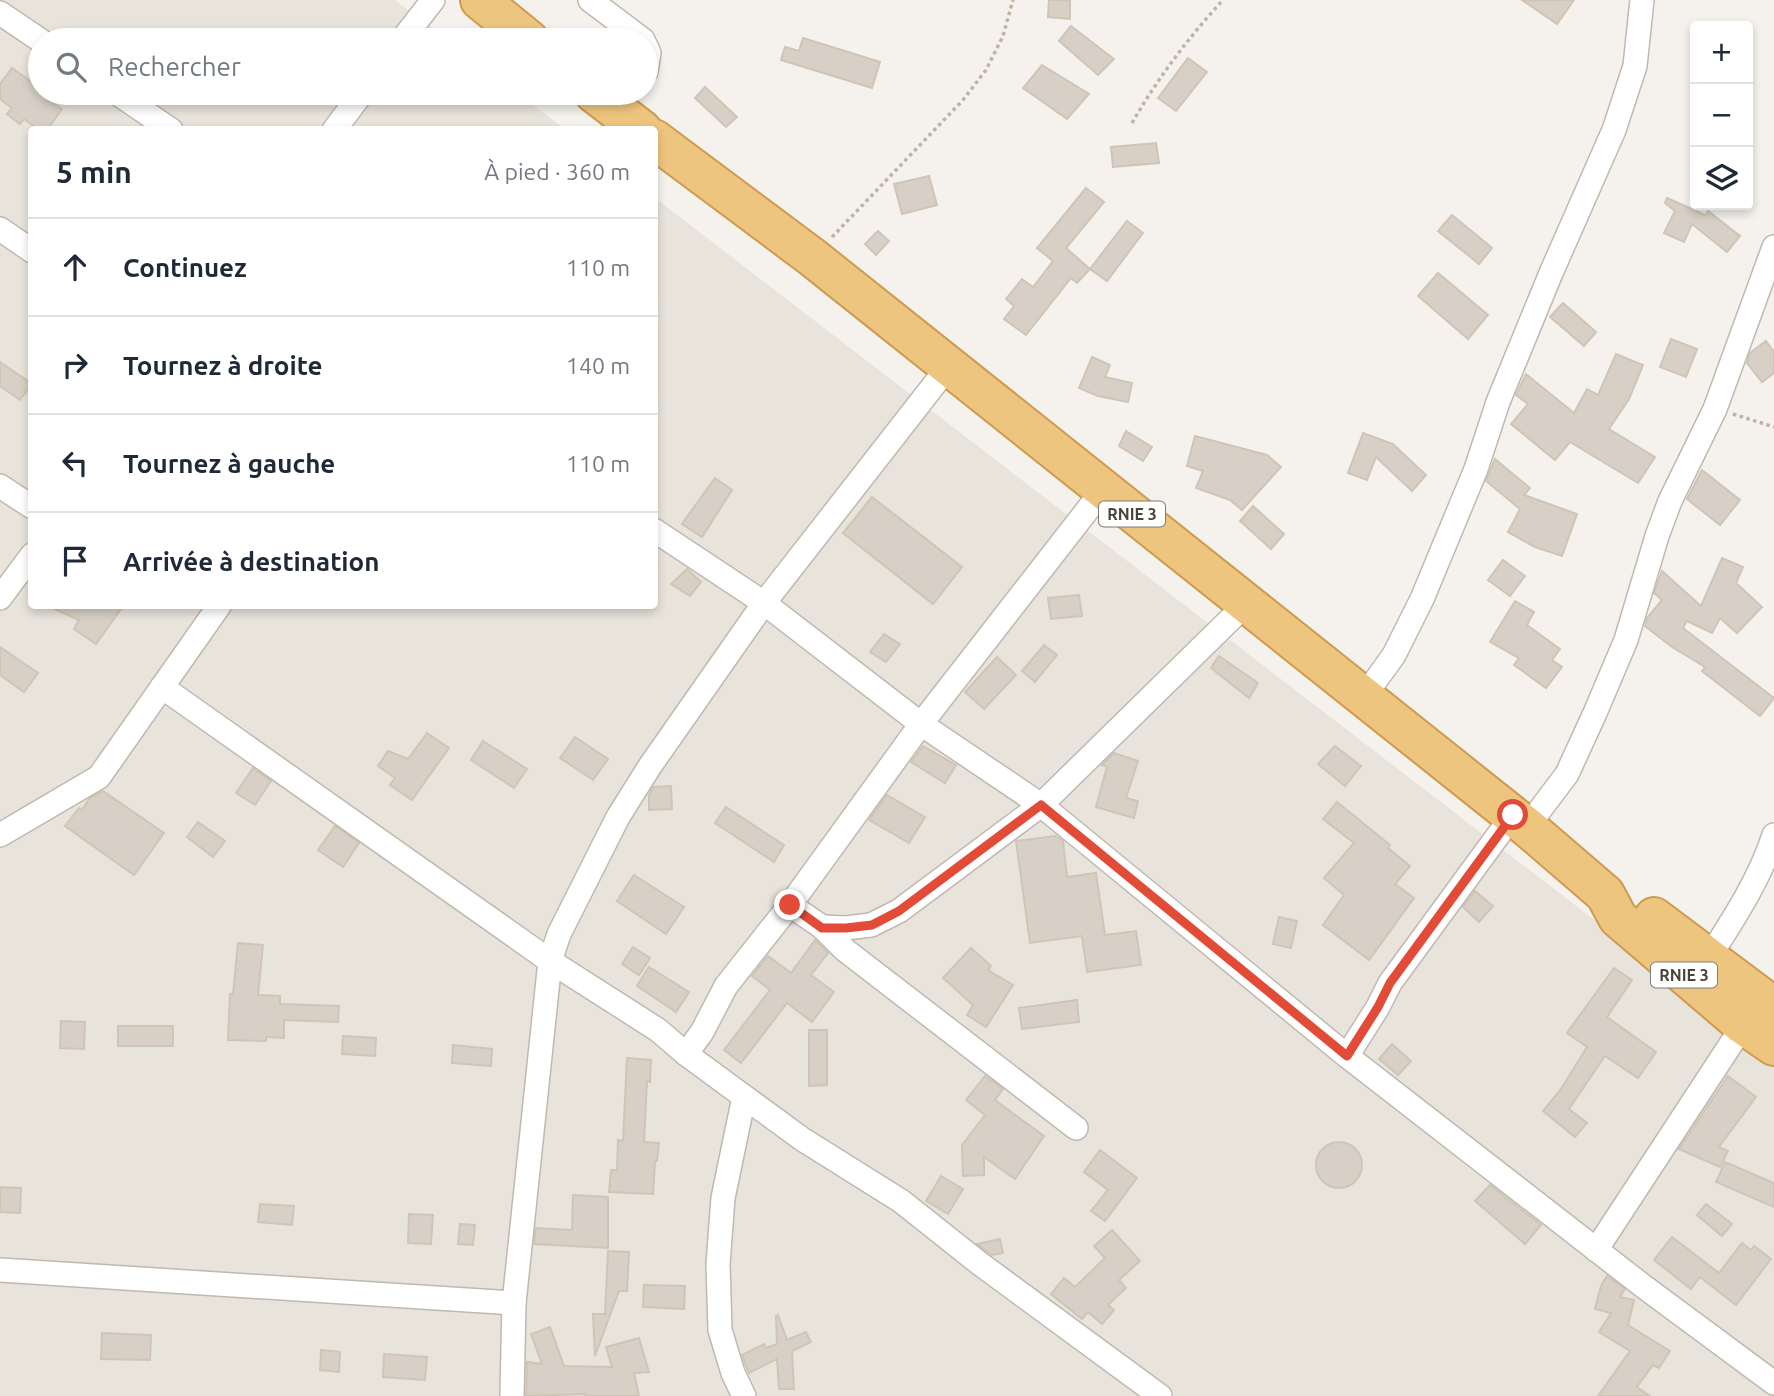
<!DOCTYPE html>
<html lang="fr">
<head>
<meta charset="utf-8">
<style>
  body { margin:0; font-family:Ubuntu,sans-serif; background:#f2f2f3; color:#1f2937 }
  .controls { position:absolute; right:21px; top:21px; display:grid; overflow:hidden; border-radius:7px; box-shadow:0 4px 10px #0003 }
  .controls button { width:63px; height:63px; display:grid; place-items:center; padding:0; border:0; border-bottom:2px solid #e0e1e3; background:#fff; color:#1f2937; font:35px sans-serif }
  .stop { position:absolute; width:21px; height:21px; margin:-16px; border:5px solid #e24b37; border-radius:50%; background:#fff }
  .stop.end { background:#e24b37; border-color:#fff; box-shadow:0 2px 7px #0008 }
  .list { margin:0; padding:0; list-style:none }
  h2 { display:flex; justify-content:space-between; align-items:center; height:91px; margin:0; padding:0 28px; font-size:30px }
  h2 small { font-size:23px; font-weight:400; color:#747a83 }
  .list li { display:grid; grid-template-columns:46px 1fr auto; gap:21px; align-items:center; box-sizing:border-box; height:98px; padding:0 28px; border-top:2px solid #e0e1e3 }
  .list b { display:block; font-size:26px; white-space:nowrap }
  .list em { font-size:23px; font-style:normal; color:#747a83 }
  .icon { flex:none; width:38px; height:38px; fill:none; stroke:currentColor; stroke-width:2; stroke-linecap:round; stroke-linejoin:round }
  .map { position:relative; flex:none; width:1774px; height:1396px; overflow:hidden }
  .search { position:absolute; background:#fff; box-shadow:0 4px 10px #0003; left:28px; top:28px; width:630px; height:77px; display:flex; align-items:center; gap:18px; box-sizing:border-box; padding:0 24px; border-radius:38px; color:#747a83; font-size:26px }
  .panel { position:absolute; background:#fff; box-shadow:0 4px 10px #0003; left:28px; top:126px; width:630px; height:483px; border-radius:7px }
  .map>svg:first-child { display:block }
</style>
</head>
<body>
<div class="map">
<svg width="1774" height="1396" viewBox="0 0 1774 1396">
  <rect width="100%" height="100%" fill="#f5f2ed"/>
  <!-- residential -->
  <polygon fill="#e8e4db" points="0,0 395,0 448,40 40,40 40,93 517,93 565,129 32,130 32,606 654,606 655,198 1774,1058 1774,1396 0,1396"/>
  <!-- building -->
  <g fill="#d8d0c6" stroke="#cfc5b7" stroke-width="2">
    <polygon points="1049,0 1070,0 1070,19 1048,17"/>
    <polygon points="1522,0 1574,0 1557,24"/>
    <polygon points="1071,26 1114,59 1098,75 1059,41"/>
    <polygon points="803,38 880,62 872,88 781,60 785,47 799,51"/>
    <polygon points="1188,58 1207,72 1176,111 1158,98"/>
    <polygon points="1042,65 1089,94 1067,119 1023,88"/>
    <polygon points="12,68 40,88 40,93 47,93 51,96 48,100 62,109 47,130 39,130 24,119 20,124 7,114 12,108 0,99 0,84"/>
    <polygon points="705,87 737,117 726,127 695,98"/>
    <polygon points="1156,143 1159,163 1113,167 1111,147"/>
    <polygon points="929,176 937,205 902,214 894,184"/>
    <polygon points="1086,188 1104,202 1066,248 1090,269 1077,283 1071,278 1026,335 1004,319 1014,306 1006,299 1022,279 1033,287 1053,261 1037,248"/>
    <polygon points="1667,198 1705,215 1708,211 1740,236 1727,252 1692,224 1684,242 1664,233 1675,211 1665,203"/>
    <polygon points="1452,215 1492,248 1479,264 1438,231"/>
    <polygon points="1127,221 1143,233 1107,281 1090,269"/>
    <polygon points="878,231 889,241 876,255 865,244"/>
    <polygon points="1438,273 1488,315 1468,339 1418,296"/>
    <polygon points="1563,303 1596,332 1584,346 1550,317"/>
    <polygon points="1671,339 1697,349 1686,377 1660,367"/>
    <polygon points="1766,341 1774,352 1774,373 1762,382 1747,363 1750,353"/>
    <polygon points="1616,354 1643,365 1629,399 1609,429 1655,457 1638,483 1570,442 1555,460 1511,424 1528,404 1516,395 1526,374 1574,413 1587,389 1598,395"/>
    <polygon points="1092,357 1110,365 1105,377 1132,383 1128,402 1098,396 1079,388"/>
    <polygon points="0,362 32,384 20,400 0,386"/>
    <polygon points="1126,431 1152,447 1143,461 1119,446"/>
    <polygon points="1363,433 1393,444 1426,475 1412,491 1376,457 1367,480 1348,473"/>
    <polygon points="1195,436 1267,455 1281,467 1242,510 1230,500 1196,488 1203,471 1187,466"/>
    <polygon points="1495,459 1530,488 1524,495 1577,514 1562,556 1535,547 1508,532 1520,509 1486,481"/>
    <polygon points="1702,470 1740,500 1720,525 1687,499"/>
    <polygon points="715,478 732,490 702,537 682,524"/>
    <polygon points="872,497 962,567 933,604 843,533"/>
    <polygon points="1253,506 1284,534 1271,549 1240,521"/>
    <polygon points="1722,558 1743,567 1736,583 1762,607 1737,633 1720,618 1712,633 1687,621 1683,628 1774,698 1760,716 1702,671 1705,667 1672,647 1645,626 1647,618 1662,600 1654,593 1662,571 1701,606"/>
    <polygon points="1503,560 1525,576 1510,596 1488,580"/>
    <polygon points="687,569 701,582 690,596 671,584"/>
    <polygon points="1079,595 1082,616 1051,619 1048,598"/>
    <polygon points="1515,601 1534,612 1527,625 1560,649 1552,660 1562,667 1546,688 1514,665 1519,658 1490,642"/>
    <polygon points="48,606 123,606 96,644 74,629 79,620"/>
    <polygon points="884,634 900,644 886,662 870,652"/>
    <polygon points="1044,645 1057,655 1035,682 1022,671"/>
    <polygon points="0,647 38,673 24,692 0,675"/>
    <polygon points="1219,656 1258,683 1249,698 1211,668"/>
    <polygon points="997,657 1016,675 984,709 965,692"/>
    <polygon points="427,733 449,748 412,800 390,785 395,778 378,766 388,751 408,759"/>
    <polygon points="575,737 608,759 593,780 560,758"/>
    <polygon points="483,741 527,769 514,788 471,760"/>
    <polygon points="923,746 956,765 945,783 911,762"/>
    <polygon points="1335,746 1361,766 1345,786 1318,764"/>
    <polygon points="1114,753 1138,761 1126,798 1138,801 1134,818 1096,807 1107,767 1102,765"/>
    <polygon points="253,768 271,781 255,805 236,793"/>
    <polygon points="671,786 672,809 649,810 649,795 653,787"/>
    <polygon points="103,791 164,833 134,875 65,826 79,808 82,810 89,799"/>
    <polygon points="887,795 925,817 909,843 869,820"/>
    <polygon points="1337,802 1390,845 1388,848 1410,866 1395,884 1414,898 1369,960 1323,925 1344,895 1324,878 1354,843 1323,819"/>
    <polygon points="726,807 784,845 774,862 715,823"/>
    <polygon points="198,822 225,841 213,857 187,837"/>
    <polygon points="335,826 359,843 343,867 318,850"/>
    <polygon points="1056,836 1063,841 1067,877 1096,873 1105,935 1136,931 1141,965 1087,972 1082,936 1030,943 1016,841"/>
    <polygon points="634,875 684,907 666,934 617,901"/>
    <polygon points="1475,891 1493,906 1479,922 1463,907"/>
    <polygon points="1279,917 1297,921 1291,948 1273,944"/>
    <polygon points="815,940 828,953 811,975 834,992 812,1022 787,1003 741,1063 724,1050 770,990 752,976 768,956 791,973"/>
    <polygon points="238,943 263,945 258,995 280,996 280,1004 339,1006 338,1022 284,1020 284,1038 266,1037 266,1041 228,1040 230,994 233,994"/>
    <polygon points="633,947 650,958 639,975 622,964"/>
    <polygon points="971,948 991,966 988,970 1013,985 986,1027 967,1015 973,1005 943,978"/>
    <polygon points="649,967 689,992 676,1012 637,986"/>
    <polygon points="1614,968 1632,980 1607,1017 1656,1052 1638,1078 1605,1056 1569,1109 1587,1123 1575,1137 1543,1111 1561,1089 1587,1047 1567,1033"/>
    <polygon points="1077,1000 1079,1022 1022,1029 1019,1008"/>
    <polygon points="61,1021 85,1022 84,1049 60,1048"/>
    <rect x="118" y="1026" width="55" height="20"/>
    <polygon points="809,1030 827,1030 827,1085 809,1086"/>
    <polygon points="343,1036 376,1038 375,1056 342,1054"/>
    <polygon points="1392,1044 1411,1061 1398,1075 1379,1059"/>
    <polygon points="453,1045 492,1049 491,1066 452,1063"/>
    <polygon points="627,1058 651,1060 650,1082 647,1081 644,1142 659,1143 657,1161 655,1161 653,1194 609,1192 611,1170 617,1170 618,1140 623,1141"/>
    <polygon points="985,1076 1003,1089 995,1100 1044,1136 1015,1179 984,1157 984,1175 963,1176 962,1145 985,1115 966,1100"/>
    <polygon points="1728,1076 1756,1097 1719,1147 1728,1151 1720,1167 1679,1149"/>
    <circle cx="1339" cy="1165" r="23"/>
    <polygon points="1100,1150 1137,1178 1105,1221 1091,1211 1108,1190 1084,1172"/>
    <polygon points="1725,1162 1774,1183 1774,1207 1716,1182"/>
    <polygon points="941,1176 963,1189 948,1214 926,1201"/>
    <polygon points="1490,1185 1541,1225 1525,1244 1475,1201"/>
    <polygon points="0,1187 21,1188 20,1213 0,1212"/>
    <polygon points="573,1195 608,1197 608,1248 534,1244 536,1228 572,1230"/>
    <polygon points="260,1204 294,1206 292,1225 258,1222"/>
    <polygon points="1706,1204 1732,1224 1722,1236 1697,1215"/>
    <polygon points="409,1214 433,1215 431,1244 408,1243"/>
    <polygon points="460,1224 475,1225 473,1245 458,1244"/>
    <polygon points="1112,1230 1140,1261 1119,1280 1126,1288 1108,1305 1114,1310 1102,1324 1088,1312 1082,1319 1051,1294 1064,1278 1075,1287 1105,1258 1094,1246"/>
    <polygon points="1672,1237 1719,1273 1742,1243 1751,1250 1754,1246 1771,1259 1736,1305 1700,1277 1691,1289 1654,1260"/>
    <polygon points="1000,1239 1003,1253 992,1255 977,1244"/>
    <polygon points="608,1251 629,1252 627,1291 619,1291 595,1356 593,1314 605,1314"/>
    <polygon points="1607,1276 1625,1289 1620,1297 1634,1300 1628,1325 1670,1351 1659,1368 1653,1365 1637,1387 1650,1396 1598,1396 1630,1351 1599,1332 1611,1313 1595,1309 1601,1286"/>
    <polygon points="644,1285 685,1286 684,1309 643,1307"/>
    <polygon points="778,1315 787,1340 806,1332 811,1342 792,1351 794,1389 779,1389 777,1359 749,1373 742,1355 764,1344 766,1348 777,1344 776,1316"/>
    <polygon points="550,1327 564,1366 612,1367 606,1347 639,1338 649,1372 634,1373 639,1396 585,1396 585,1394 526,1396 527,1362 542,1364 531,1334"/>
    <polygon points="102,1333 151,1335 150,1360 101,1359"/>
    <polygon points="321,1350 340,1352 339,1372 320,1370"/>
    <polygon points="384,1354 427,1357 425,1380 383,1377"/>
  </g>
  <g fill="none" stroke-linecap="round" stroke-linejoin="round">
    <defs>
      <g id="street">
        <polyline points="590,0 643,40"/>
        <polyline points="0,13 40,40"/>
        <polyline points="402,40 433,0"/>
        <polyline points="646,46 649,53 646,71"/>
        <polyline points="117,93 171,130"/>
        <polyline points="334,130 362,93"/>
        <polyline points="0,229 32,251"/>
        <polyline points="0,486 32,507"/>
        <polyline points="654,530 764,603 921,724 1041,805 1347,1056 1643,1286 1774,1383"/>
        <polyline points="0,598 32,555"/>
        <polyline points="162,687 550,961 658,1030 686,1054 802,1139 901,1201 979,1263 1160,1396"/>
        <polyline points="1363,698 1394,655 1422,599 1476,469 1498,402 1551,273 1614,130 1635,66 1642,0"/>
        <polyline points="1527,827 1567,774 1595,713 1626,640 1657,536 1670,501 1715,409 1774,247"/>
        <polyline points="0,835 99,777 219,606"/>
        <polyline points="790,905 921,724 1103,490"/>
        <polyline points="822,927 846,928 871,925 899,911 1041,805 1246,604"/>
        <path d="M1708,959c25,-39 52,-80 66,-124"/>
        <polyline points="686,1054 702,1032 726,986 790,905 822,927 845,950 1076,1128"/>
        <polyline points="1347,1056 1378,1007 1390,983 1513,815"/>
        <polyline points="744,1097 723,1198 718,1264 720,1330 733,1373 744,1396"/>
        <polyline points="1596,1250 1750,1015"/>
        <polyline points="0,1270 514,1303"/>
        <polyline points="512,1396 514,1303 550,961 559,934 618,817 650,766 764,603 948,367"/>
      </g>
      <g id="highway">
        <polyline points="480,0 529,40"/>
        <polyline points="594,93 642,130"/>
        <polyline points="654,139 812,257 1527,827 1605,894 1618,918 1742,1024 1774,1046"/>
        <polyline points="1654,917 1774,1007"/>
      </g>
    </defs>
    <!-- street casing -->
    <use href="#street" stroke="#bfb9b0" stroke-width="26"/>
    <!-- highway casing -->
    <use href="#highway" stroke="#cc9b4f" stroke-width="42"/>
    <!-- path -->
    <g stroke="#bfb4a3" stroke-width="3.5" stroke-dasharray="3.5 3.5" stroke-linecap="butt">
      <path d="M1132,123c26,-45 56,-85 91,-123"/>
      <polyline points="832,237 963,100 986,70 1003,36 1013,0"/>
      <polyline points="1733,414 1774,427"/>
    </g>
    <!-- street -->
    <use href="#street" stroke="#fff" stroke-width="23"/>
    <!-- highway -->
    <use href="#highway" stroke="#eec57e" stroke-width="38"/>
  </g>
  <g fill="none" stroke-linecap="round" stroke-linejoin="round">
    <!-- route -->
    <polyline stroke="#e24b37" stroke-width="9" points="790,905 822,928 846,928 872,925 899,911 1041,805 1347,1056 1378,1007 1390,983 1513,815"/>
  </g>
  <g text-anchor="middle" stroke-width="7" stroke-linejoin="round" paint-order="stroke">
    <!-- shield labels -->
    <g fill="#fff" stroke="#7f7b76" stroke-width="2">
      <rect x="1099" y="501.5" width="66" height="25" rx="5"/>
      <rect x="1651" y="962.5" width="66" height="25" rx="5"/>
    </g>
    <g font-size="16" font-weight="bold" fill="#48433b">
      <text x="1132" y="520">RNIE 3</text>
      <text x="1684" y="981">RNIE 3</text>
    </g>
  </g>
</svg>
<div class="controls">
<button>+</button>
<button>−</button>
<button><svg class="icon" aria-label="layers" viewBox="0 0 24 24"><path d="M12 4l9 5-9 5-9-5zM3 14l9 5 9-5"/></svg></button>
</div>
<div class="stop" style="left:1513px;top:815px"></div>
<div class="stop end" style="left:790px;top:905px"></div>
<div class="search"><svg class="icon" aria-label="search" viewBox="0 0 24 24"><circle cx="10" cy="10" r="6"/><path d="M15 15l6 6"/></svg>Rechercher</div>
<section class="panel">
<h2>5 min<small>À pied · 360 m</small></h2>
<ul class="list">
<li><svg class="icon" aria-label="ahead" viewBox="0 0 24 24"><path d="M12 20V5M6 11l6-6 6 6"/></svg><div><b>Continuez</b></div><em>110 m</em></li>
<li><svg class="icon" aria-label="right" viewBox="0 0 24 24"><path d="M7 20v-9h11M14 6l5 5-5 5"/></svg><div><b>Tournez à droite</b></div><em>140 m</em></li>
<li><svg class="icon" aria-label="left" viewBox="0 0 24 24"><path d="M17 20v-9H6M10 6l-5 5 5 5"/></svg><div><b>Tournez à gauche</b></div><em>110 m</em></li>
<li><svg class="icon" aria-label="arrive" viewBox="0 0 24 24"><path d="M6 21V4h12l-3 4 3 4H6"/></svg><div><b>Arrivée à destination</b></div></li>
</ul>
</section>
</div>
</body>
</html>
